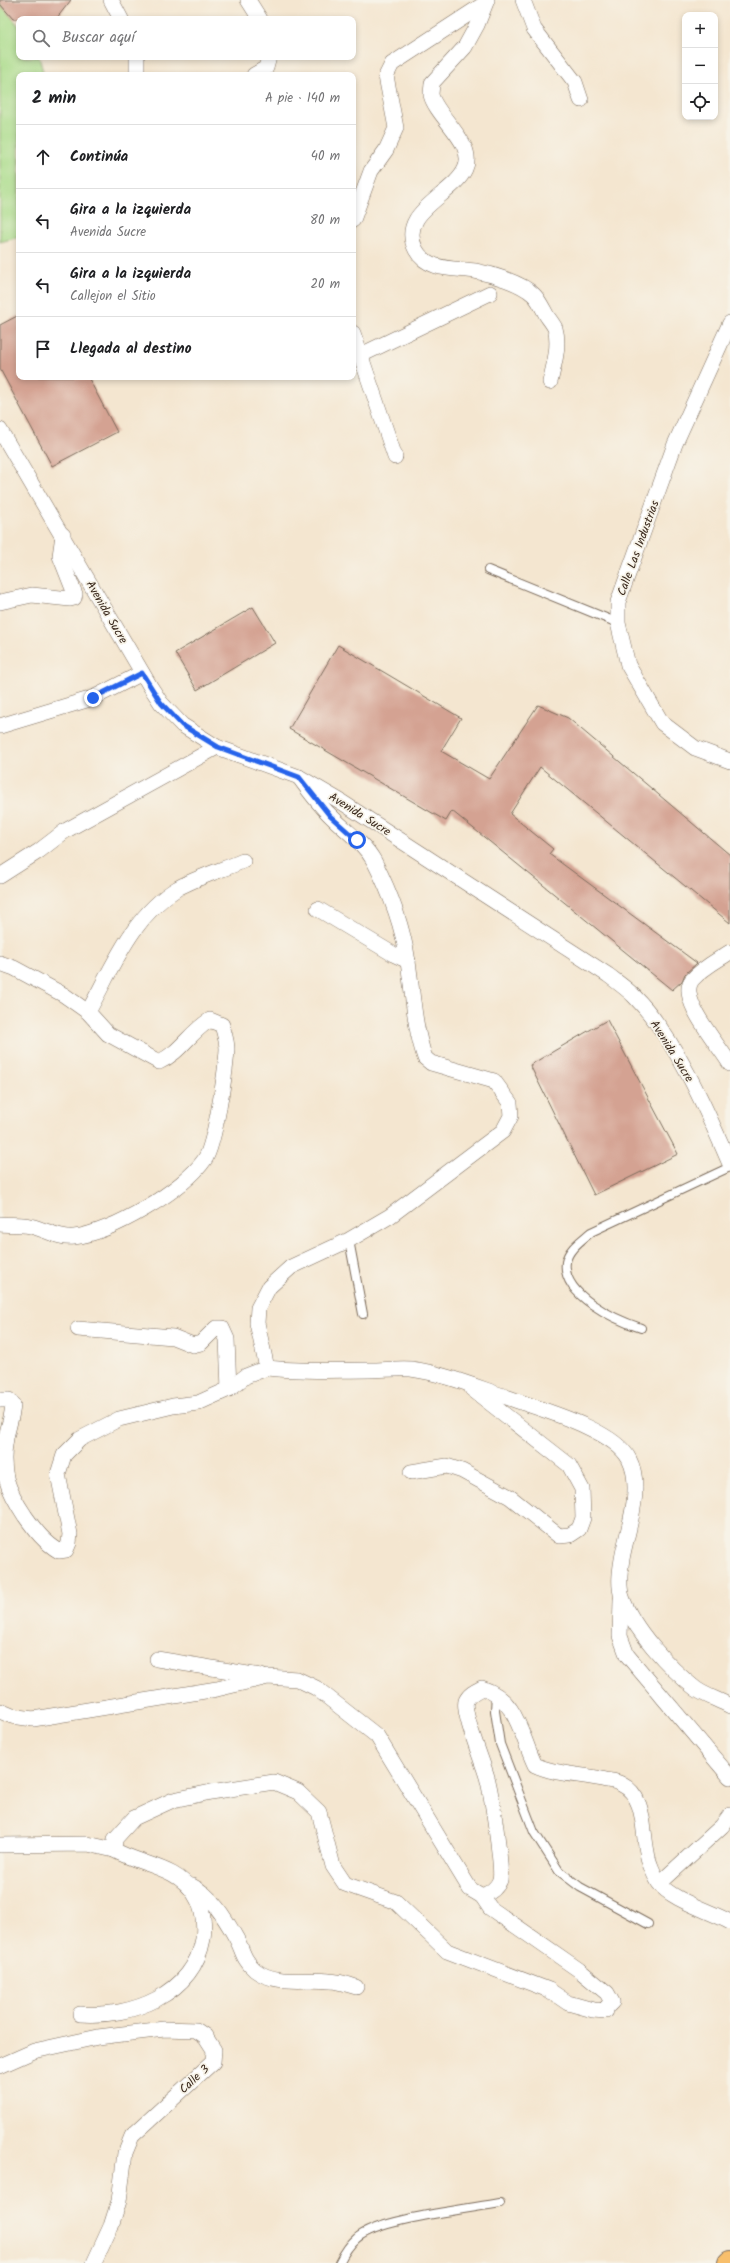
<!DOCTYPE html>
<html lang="es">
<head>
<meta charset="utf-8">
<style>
  body { margin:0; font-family:Kalam,sans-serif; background:#f2f2f2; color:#202124 }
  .controls { position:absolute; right:12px; top:12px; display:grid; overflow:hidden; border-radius:8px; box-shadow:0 2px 6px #0003 }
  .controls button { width:36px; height:36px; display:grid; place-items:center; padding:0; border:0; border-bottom:1px solid #e0e0e0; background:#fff; color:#202124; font:20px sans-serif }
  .stop { position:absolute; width:12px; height:12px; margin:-9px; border:3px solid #2563eb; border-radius:50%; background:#fff }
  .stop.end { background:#2563eb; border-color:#fff; box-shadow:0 1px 4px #0008 }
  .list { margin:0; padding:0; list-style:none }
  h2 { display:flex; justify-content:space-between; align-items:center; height:52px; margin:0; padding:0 16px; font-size:17px }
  h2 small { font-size:13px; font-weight:400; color:#757577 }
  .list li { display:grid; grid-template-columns:26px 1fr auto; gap:12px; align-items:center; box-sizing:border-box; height:64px; padding:0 16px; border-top:1px solid #e0e0e0 }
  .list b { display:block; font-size:15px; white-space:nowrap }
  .list p { margin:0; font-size:13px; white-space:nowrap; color:#757577 }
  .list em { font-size:13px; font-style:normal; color:#757577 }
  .icon { flex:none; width:22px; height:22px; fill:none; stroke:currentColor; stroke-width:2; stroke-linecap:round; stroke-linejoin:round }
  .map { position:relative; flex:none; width:730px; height:2263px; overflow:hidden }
  .search { position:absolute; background:#fff; box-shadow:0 2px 6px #0003; left:16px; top:16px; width:340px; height:44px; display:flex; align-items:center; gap:10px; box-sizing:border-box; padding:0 14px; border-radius:8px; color:#757577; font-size:15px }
  .panel { position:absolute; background:#fff; box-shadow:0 2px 6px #0003; left:16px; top:72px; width:340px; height:308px; border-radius:8px }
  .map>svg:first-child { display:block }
</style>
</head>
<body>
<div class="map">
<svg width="730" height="2263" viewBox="0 0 730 2263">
  <rect width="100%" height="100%" fill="#f7f3e8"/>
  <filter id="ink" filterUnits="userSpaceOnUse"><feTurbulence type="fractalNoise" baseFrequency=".025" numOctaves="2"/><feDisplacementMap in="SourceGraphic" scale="8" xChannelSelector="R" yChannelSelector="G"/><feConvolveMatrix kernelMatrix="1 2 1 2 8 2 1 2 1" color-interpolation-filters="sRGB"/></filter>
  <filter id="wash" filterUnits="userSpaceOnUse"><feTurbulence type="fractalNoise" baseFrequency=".012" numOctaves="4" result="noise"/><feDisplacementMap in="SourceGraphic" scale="16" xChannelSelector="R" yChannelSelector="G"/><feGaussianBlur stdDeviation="0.9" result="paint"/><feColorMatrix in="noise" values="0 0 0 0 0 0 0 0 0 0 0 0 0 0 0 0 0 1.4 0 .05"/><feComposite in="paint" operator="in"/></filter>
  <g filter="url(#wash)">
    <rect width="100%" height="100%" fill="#f4e6d0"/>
    <!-- green -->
    <polygon fill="#aadc8b" stroke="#728354" points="0,4 19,26 19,57 39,57 44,75 19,75 19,237 0,242"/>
    <g id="blocks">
      <!-- building -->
      <g fill="#d4a292">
        <polygon points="0,0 71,0 56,19 13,19 0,4"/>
        <polygon points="19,315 19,377 88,377 117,432 52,466 0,369 0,325"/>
        <polygon points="253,607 275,643 197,690 175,653"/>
        <polygon points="338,645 461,718 441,751 489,779 538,705 568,718 730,855 730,923 540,767 510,814 553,849 549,854 697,963 685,974 682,981 672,990 452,811 446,821 289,729"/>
        <polygon points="607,1020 678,1154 594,1195 530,1065"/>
      </g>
    </g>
  </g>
  <g filter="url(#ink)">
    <use href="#blocks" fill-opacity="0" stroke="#7c6c5c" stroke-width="1"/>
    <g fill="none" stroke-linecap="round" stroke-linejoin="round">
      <defs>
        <g id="lane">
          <polyline points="488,570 618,623"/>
          <polyline points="349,1240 363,1314"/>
          <path d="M641,1328c-25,-8 -80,-33 -75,-66 2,-13 16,-22 25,-30l139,-65"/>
          <polyline points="496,1693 495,1711 500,1744 534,1832 559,1871 580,1887 648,1924"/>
          <path d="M339,2263c4,-8 11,-19 18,-25 20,-19 111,-29 143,-35"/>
        </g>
        <g id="street">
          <polyline points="111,0 121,19"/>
          <polyline points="248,0 260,19"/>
          <path d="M487,0l-10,25 -12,22 -33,36c0,4 -1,8 -1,12 6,23 46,49 34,74 -12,27 -69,43 -49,81 11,21 39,18 59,21 17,3 47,12 59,24 5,5 9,14 13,21 2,3 6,8 8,12 5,17 -1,37 -5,54"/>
          <polyline points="523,0 534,29 575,82 581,100"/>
          <polyline points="137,75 137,57"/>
          <polyline points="254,75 266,68 269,57"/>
          <polyline points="353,220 371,171 386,150 396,128 386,76 392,64 484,4"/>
          <polyline points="730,323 675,444 618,602 618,623 628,665 662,723 695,748 730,761"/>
          <polyline points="353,333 395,457"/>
          <polyline points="361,355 490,293"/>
          <path d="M0,430l150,256 11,17 21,22 35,22 82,30 41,24 268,174c9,7 18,13 26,21 41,41 73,115 96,168"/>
          <polyline points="0,602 32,595 70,599 74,598 75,594 60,556 63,535"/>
          <polyline points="0,726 93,698 142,673"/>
          <path d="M299,777c10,14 20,28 33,40 14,14 32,26 42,44 16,31 29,66 34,101 5,32 6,65 17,96l6,5 63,18 16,22 1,13 -8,15 -113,85 -41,24 -58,27 -22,20 -11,21 -1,15 10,45c35,4 68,2 103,2 13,0 28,-2 41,-1 35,5 65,18 98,29 30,11 105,31 120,61 15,29 -2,71 -7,100 -2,12 -4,26 0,38 11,32 47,71 74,92 10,7 23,11 34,17"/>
          <polyline points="0,876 39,851 65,831 217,747"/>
          <polyline points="318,909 393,954 408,961"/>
          <path d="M730,952c-12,8 -28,16 -38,28 -15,19 28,66 38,84"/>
          <path d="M0,963l14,5 50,27 24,17 20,22 51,28c21,-9 31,-30 51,-42l12,5c2,8 5,16 5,24 -1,21 -12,94 -22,110 -21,31 -94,74 -131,78 -15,2 -29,-8 -44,-11 -9,-2 -20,-1 -30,-2"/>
          <path d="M88,1012c25,-45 44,-96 90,-124 20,-11 44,-18 65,-27"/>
          <polyline points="78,1329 173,1337 193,1345 201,1343 216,1328 222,1328 227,1339 229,1389"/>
          <path d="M0,1400h9l4,5c-1,12 -5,22 -7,33 -6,34 1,51 19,78 10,14 20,27 34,35l7,-1 3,-7 1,-9 -12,-60 6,-19 16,-16 39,-20 54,-13 25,-3 31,-14 17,-13 21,-8"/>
          <polyline points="411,1472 447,1466 462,1471 510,1497 559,1536 570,1535 579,1529 583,1518 582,1489 569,1465 472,1389"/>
          <polyline points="621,1600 620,1636 627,1655 730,1777"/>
          <polyline points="157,1659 261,1676"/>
          <path d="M0,1711l12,5 21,3 184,-30 51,-12 29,2 19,9 61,48 93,153 12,7c8,-3 15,-8 18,-16 3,-11 -9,-92 -14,-106 -4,-14 -24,-62 -20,-73 3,-7 10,-10 16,-13 36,12 38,46 53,77 21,10 48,9 71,15 5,1 11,1 15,4 25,12 21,45 26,68 1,9 7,23 12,31 12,17 52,28 71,39"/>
          <polyline points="0,1845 88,1844 114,1850"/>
          <polyline points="660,1883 722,1826 730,1815"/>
          <path d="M192,1886c19,9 33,32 43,50 8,13 7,23 20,34 21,16 50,8 74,11 9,0 18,3 27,6"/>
          <path d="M80,2014c51,4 113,-19 123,-75 2,-14 0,-32 -8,-44 -17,-29 -55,-30 -81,-45l1,-11 19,-21 39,-18 38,-8 63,-10 24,10 21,20 14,54 12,18 51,18 51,49 102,39 19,13 25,7 13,1v-3l6,-6 -5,-9 -28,-23 -89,-62 -8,-12"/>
          <polyline points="0,2066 34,2051 98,2037 164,2029 196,2030 205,2036 214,2050 213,2062 132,2136 125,2153 119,2201 111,2226 94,2263"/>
        </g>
        <polyline id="primary" points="729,2263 730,2262"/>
      </defs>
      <!-- lane casing -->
      <use href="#lane" stroke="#7c6c5c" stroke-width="10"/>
      <!-- street casing -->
      <use href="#street" stroke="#7c6c5c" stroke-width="16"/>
      <!-- primary casing -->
      <use href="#primary" stroke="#7c6c5c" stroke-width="24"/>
      <!-- lane -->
      <use href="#lane" stroke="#fff" stroke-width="8"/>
      <!-- street -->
      <use href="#street" stroke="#fff" stroke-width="15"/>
      <!-- primary -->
      <use href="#primary" stroke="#f8bf6c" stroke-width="22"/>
    </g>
  </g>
  <g fill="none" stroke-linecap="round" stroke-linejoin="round" filter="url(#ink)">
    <!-- route -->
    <polyline stroke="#2563eb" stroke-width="5" points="93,698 142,673 161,703 182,725 218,747 299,777 330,816 357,840"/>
  </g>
  <g text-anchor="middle" stroke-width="3.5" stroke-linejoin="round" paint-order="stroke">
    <!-- street labels -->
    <g font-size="12" fill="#3b2a1e" stroke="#f7f3e8">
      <text transform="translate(638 548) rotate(-70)" y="4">Calle Las Industrias</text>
      <text transform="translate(107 612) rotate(60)" y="4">Avenida Sucre</text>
      <text transform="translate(360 814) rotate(32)" y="4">Avenida Sucre</text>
      <text transform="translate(672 1051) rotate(58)" y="4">Avenida Sucre</text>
      <text transform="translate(194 2079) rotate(-43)" y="4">Calle 3</text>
    </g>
  </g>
</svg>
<div class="controls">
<button>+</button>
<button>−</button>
<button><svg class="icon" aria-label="locate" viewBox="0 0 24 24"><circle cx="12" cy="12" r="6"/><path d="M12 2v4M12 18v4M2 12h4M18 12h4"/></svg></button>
</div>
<div class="stop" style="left:357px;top:840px"></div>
<div class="stop end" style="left:93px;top:698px"></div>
<div class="search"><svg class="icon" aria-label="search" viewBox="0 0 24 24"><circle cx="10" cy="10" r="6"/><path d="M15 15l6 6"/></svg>Buscar aquí</div>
<section class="panel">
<h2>2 min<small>A pie · 140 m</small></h2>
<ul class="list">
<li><svg class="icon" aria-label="ahead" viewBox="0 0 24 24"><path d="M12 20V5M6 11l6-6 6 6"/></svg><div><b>Continúa</b></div><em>40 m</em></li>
<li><svg class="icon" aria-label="left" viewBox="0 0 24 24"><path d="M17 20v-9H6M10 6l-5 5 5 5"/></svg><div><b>Gira a la izquierda</b><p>Avenida Sucre</p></div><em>80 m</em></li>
<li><svg class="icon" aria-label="left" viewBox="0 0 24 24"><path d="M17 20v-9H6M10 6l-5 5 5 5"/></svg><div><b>Gira a la izquierda</b><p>Callejon el Sitio</p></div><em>20 m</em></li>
<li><svg class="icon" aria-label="arrive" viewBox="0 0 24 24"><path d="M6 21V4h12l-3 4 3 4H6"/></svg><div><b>Llegada al destino</b></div></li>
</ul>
</section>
</div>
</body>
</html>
